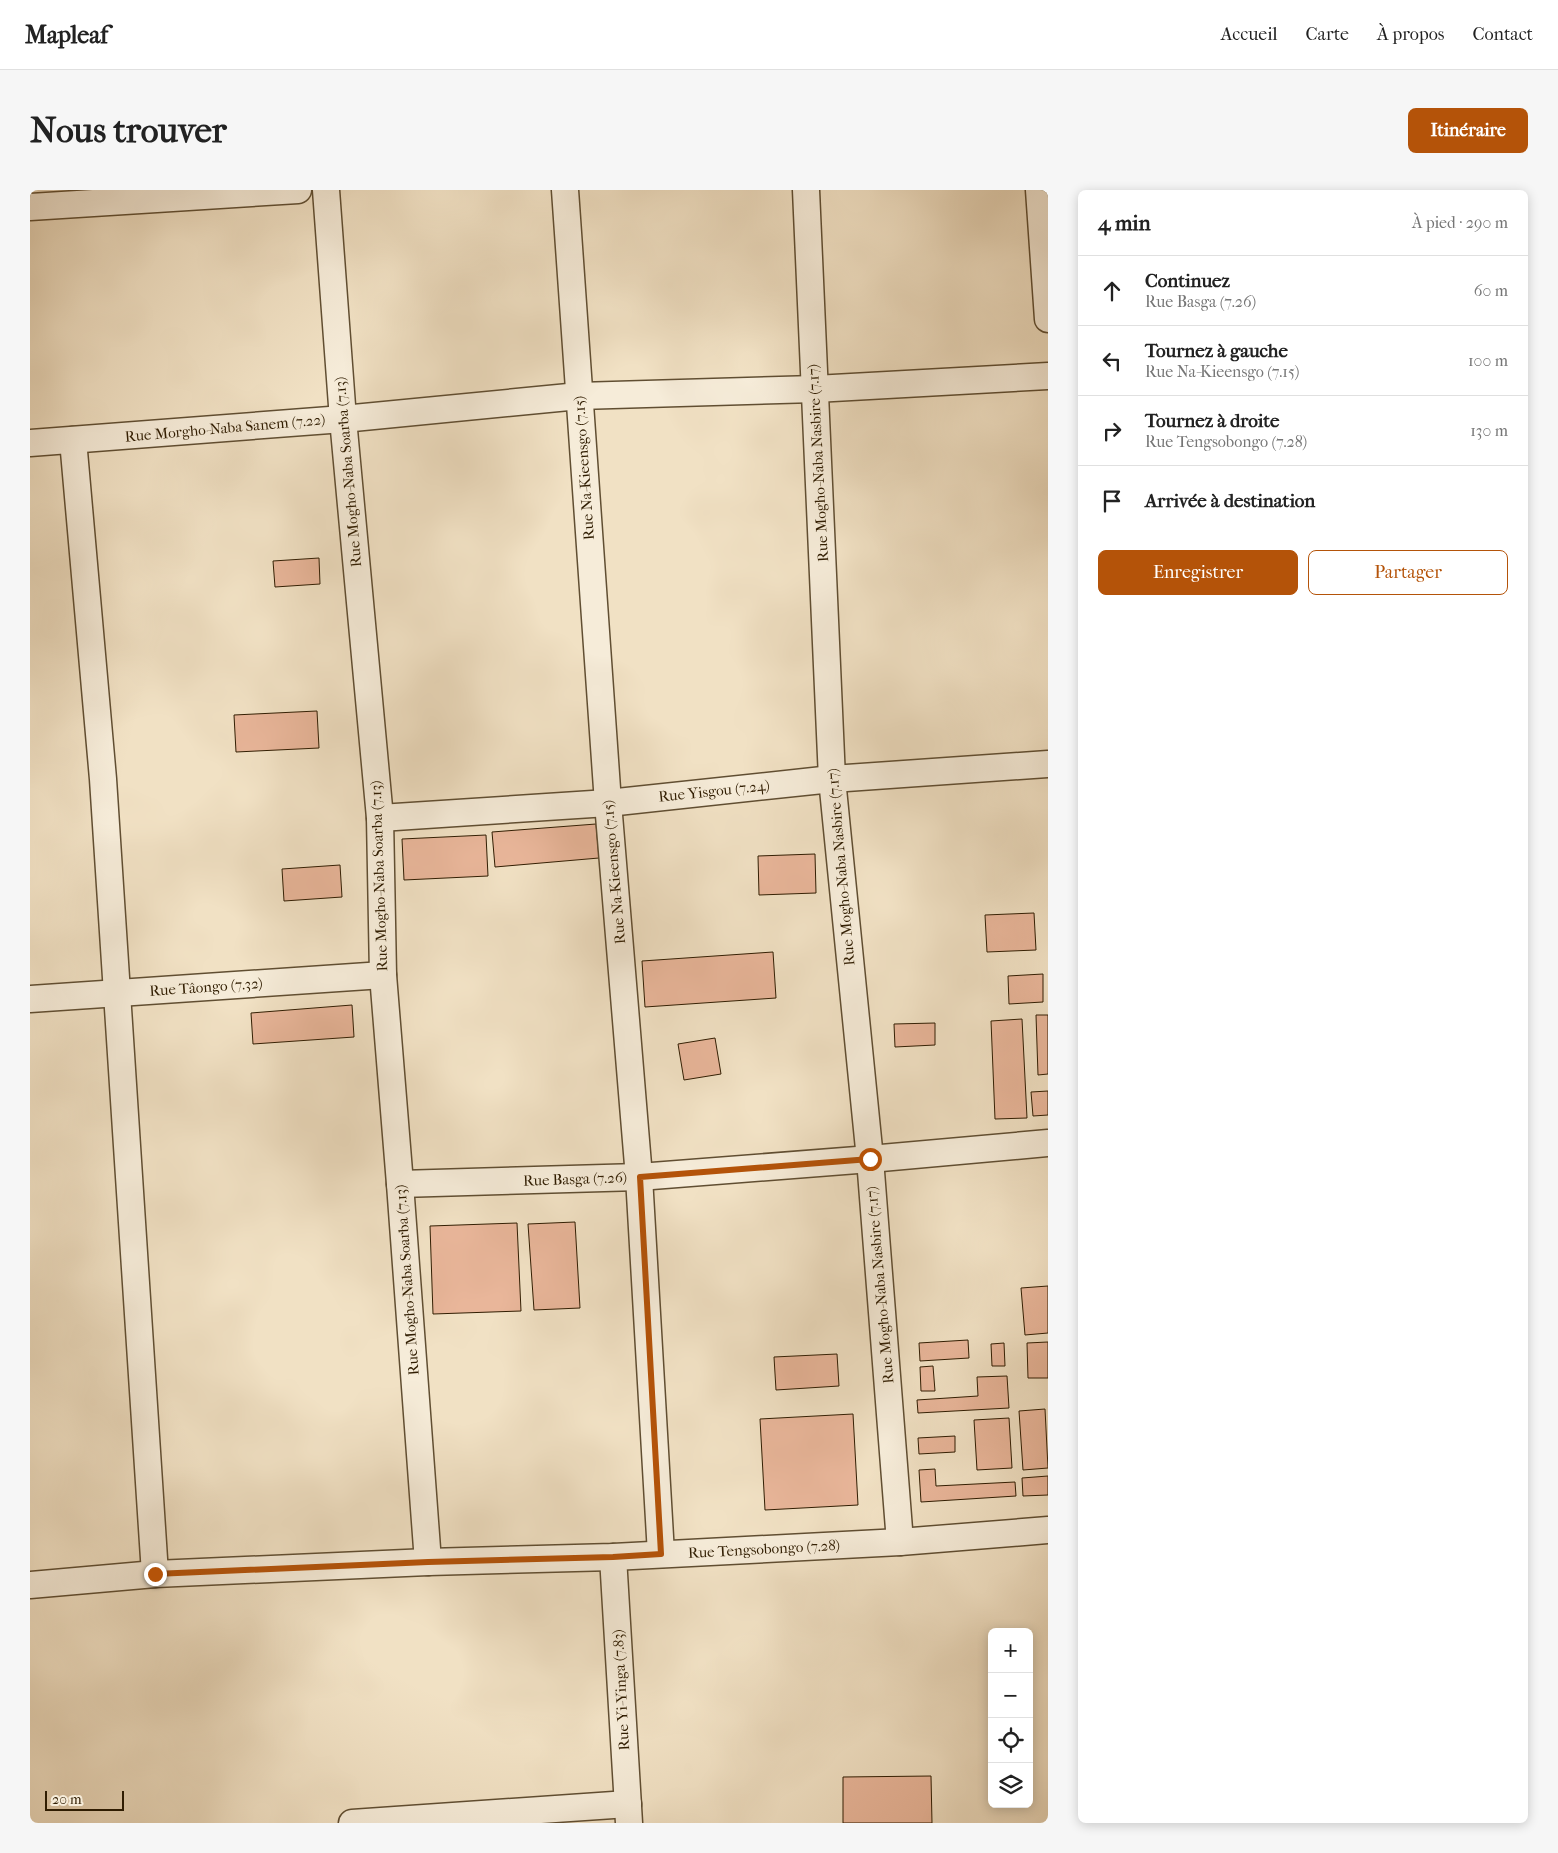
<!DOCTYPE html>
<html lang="fr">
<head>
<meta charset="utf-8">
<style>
  body { margin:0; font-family:"IM FELL French Canon",serif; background:#f6f6f6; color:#222 }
  .controls { position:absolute; right:15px; bottom:15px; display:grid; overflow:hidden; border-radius:8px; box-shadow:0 2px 12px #0003 }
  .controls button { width:45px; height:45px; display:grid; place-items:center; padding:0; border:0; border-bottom:1px solid #e0e0e0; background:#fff; color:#222; font:25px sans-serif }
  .scale { position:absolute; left:15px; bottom:12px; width:79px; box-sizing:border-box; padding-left:5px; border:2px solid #301d02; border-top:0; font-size:14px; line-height:18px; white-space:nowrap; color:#301d02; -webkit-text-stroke:4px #f6ecd9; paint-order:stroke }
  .stop { position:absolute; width:15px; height:15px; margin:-11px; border:4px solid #b45309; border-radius:50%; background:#fff }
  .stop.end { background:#b45309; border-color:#fff; box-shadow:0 1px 5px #0008 }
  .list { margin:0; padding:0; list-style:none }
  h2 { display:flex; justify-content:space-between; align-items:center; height:65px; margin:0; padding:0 20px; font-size:21px }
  h2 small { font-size:16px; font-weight:400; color:#767676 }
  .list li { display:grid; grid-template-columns:32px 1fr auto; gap:15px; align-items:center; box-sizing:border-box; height:70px; padding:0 20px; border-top:1px solid #e0e0e0 }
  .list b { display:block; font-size:19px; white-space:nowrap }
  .list p { margin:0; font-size:16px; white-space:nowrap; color:#767676 }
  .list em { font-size:16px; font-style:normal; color:#767676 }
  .actions { display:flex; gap:10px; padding:15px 20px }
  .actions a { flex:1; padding:11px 0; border:1px solid #b45309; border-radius:8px; text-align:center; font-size:18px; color:#b45309 }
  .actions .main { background:#b45309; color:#fff }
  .icon { flex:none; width:28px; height:28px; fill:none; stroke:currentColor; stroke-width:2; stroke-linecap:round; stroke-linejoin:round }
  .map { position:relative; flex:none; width:1018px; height:1633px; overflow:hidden; border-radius:8px }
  header { display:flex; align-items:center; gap:30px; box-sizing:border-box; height:70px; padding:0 25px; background:#fff; border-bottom:1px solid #e0e0e0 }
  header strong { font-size:24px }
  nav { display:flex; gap:28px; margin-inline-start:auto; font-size:18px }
  .intro { display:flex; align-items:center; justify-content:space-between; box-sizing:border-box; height:120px; padding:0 30px }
  h1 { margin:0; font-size:35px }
  .button { padding:12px 22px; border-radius:8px; background:#b45309; color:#fff; font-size:18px; font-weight:700 }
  main { display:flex; gap:30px; padding:0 30px }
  aside { flex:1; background:#fff; border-radius:8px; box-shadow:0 2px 12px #0003 }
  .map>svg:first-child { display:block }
</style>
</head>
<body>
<header>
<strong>Mapleaf</strong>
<nav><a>Accueil</a><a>Carte</a><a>À propos</a><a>Contact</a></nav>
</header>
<div class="intro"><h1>Nous trouver</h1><a class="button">Itinéraire</a></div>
<main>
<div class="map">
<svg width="1018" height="1633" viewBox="0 0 1018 1633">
  <rect width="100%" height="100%" fill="#f1e1c4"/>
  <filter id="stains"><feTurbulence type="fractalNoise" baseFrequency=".004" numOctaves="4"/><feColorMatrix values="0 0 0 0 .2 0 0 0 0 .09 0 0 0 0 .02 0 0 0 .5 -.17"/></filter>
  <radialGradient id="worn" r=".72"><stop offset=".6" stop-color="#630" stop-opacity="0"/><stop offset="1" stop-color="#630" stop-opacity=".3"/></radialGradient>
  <!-- building -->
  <g fill="#e9b69a" stroke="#301d02">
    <polygon points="289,368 290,394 245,397 243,371"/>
    <polygon points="287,521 289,558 206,562 204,525"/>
    <polygon points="566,634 569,668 465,677 462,642"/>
    <polygon points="456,645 458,686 374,690 372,649"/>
    <polygon points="785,664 786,703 729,705 728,666"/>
    <polygon points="310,675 312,707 254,711 252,679"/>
    <polygon points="1004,723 1006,760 957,762 955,725"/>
    <polygon points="743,762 746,808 615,817 612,771"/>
    <polygon points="1013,784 1013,812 979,814 978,786"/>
    <polygon points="322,815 324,847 223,854 221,823"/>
    <polygon points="1006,825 1018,825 1018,884 1008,885"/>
    <polygon points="992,829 997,928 965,929 961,831"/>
    <polygon points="905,833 905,855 865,857 864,834"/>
    <polygon points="685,848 691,884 654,890 648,854"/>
    <polygon points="1018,901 1018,925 1003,926 1001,902"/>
    <polygon points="545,1032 550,1118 504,1120 498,1034"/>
    <polygon points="487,1033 491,1121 403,1124 400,1036"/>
    <polygon points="1018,1096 1018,1143 995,1145 991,1098"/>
    <polygon points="938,1150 939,1168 890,1171 889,1153"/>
    <polygon points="1018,1152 1018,1188 998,1188 997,1153"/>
    <polygon points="974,1153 975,1176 962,1176 961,1154"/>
    <polygon points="807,1164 809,1196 746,1200 744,1167"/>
    <polygon points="903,1176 905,1201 891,1201 890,1177"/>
    <polygon points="977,1186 979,1218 888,1223 887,1210 948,1206 947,1187"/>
    <polygon points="1015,1219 1018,1278 993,1280 989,1221"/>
    <polygon points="823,1224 828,1315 735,1320 730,1229"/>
    <polygon points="979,1228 982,1278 947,1280 944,1230"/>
    <polygon points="925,1246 925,1262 889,1264 888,1248"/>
    <polygon points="905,1279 906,1296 985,1292 986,1306 891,1312 889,1280"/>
    <polygon points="1018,1286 1018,1305 993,1306 992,1288"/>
    <polygon points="901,1586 902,1633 813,1633 813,1587"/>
  </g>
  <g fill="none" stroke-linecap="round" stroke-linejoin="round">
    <defs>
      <g id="street">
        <polyline points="296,0 313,229 350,628 353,785 370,994 398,1372"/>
        <polyline points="535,0 578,613 609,987 631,1364"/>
        <polyline points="776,0 802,589 840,969 870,1352"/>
        <polyline points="1009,0 1018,129"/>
        <polyline points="0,17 268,0"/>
        <polyline points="43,250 73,589 125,1384"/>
        <polyline points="0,253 313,229 549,206 785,199 1018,186"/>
        <polyline points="350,628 578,613 802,589 1018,574"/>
        <polyline points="0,809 353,785"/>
        <polyline points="370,994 609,987 840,969 1018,953"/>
        <polyline points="583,1367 599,1633"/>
        <polyline points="0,1395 125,1384 398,1372 583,1367 870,1352 1018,1340"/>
        <polyline points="322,1633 598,1614"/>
      </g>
    </defs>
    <!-- street casing -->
    <use href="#street" stroke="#604e32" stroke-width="29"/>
    <!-- street -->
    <use href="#street" stroke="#f6ecd9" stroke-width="26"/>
  </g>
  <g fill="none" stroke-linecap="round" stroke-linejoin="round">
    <!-- route -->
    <polyline stroke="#b45309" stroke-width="6" points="125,1384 398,1372 583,1367 631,1364 610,987 840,969"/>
  </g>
  <g text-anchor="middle" stroke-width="4" stroke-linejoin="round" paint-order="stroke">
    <!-- street labels -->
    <g font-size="15" fill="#301d02" stroke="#f6ecd9">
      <text transform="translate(195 238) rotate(-5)" y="5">Rue Morgho-Naba Sanem (7.22)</text>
      <text transform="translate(788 273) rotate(-93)" y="5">Rue Mogho-Naba Nasbire (7.17)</text>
      <text transform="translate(554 278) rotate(-94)" y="5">Rue Na-Kieensgo (7.15)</text>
      <text transform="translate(318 282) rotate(-95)" y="5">Rue Mogho-Naba Soarba (7.13)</text>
      <text transform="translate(684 601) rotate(-6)" y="5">Rue Yisgou (7.24)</text>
      <text transform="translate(811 677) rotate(-95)" y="5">Rue Mogho-Naba Nasbire (7.17)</text>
      <text transform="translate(584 682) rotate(-95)" y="5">Rue Na-Kieensgo (7.15)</text>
      <text transform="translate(349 686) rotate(-92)" y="5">Rue Mogho-Naba Soarba (7.13)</text>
      <text transform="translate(176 797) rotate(-4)" y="5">Rue Tâongo (7.32)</text>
      <text transform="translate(545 989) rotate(-2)" y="5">Rue Basga (7.26)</text>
      <text transform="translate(377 1090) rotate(-94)" y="5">Rue Mogho-Naba Soarba (7.13)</text>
      <text transform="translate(850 1095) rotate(-95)" y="5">Rue Mogho-Naba Nasbire (7.17)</text>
      <text transform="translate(734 1359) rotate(-3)" y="5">Rue Tengsobongo (7.28)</text>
      <text transform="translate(591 1500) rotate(-93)" y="5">Rue Yi-Yinga (7.83)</text>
    </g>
  </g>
  <rect width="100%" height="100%" filter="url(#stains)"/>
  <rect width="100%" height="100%" fill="url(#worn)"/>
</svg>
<div class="controls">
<button>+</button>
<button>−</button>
<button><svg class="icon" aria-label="locate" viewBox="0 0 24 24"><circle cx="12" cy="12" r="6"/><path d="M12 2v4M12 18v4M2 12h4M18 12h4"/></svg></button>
<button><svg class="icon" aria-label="layers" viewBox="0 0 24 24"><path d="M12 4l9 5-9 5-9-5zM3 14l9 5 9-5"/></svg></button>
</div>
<div class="scale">20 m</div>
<div class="stop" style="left:840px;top:969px"></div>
<div class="stop end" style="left:125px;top:1384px"></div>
</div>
<aside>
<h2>4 min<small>À pied · 290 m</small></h2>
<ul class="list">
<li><svg class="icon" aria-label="ahead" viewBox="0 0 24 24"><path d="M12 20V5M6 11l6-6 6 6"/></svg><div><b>Continuez</b><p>Rue Basga (7.26)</p></div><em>60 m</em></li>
<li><svg class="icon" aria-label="left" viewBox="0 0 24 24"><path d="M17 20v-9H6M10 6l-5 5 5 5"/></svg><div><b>Tournez à gauche</b><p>Rue Na-Kieensgo (7.15)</p></div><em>100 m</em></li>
<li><svg class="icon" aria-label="right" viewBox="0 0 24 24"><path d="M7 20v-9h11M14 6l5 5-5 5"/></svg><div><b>Tournez à droite</b><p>Rue Tengsobongo (7.28)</p></div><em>130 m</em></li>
<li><svg class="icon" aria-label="arrive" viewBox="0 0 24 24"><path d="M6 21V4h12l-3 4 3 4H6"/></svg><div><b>Arrivée à destination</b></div></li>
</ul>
<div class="actions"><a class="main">Enregistrer</a><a>Partager</a></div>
</aside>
</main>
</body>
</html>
